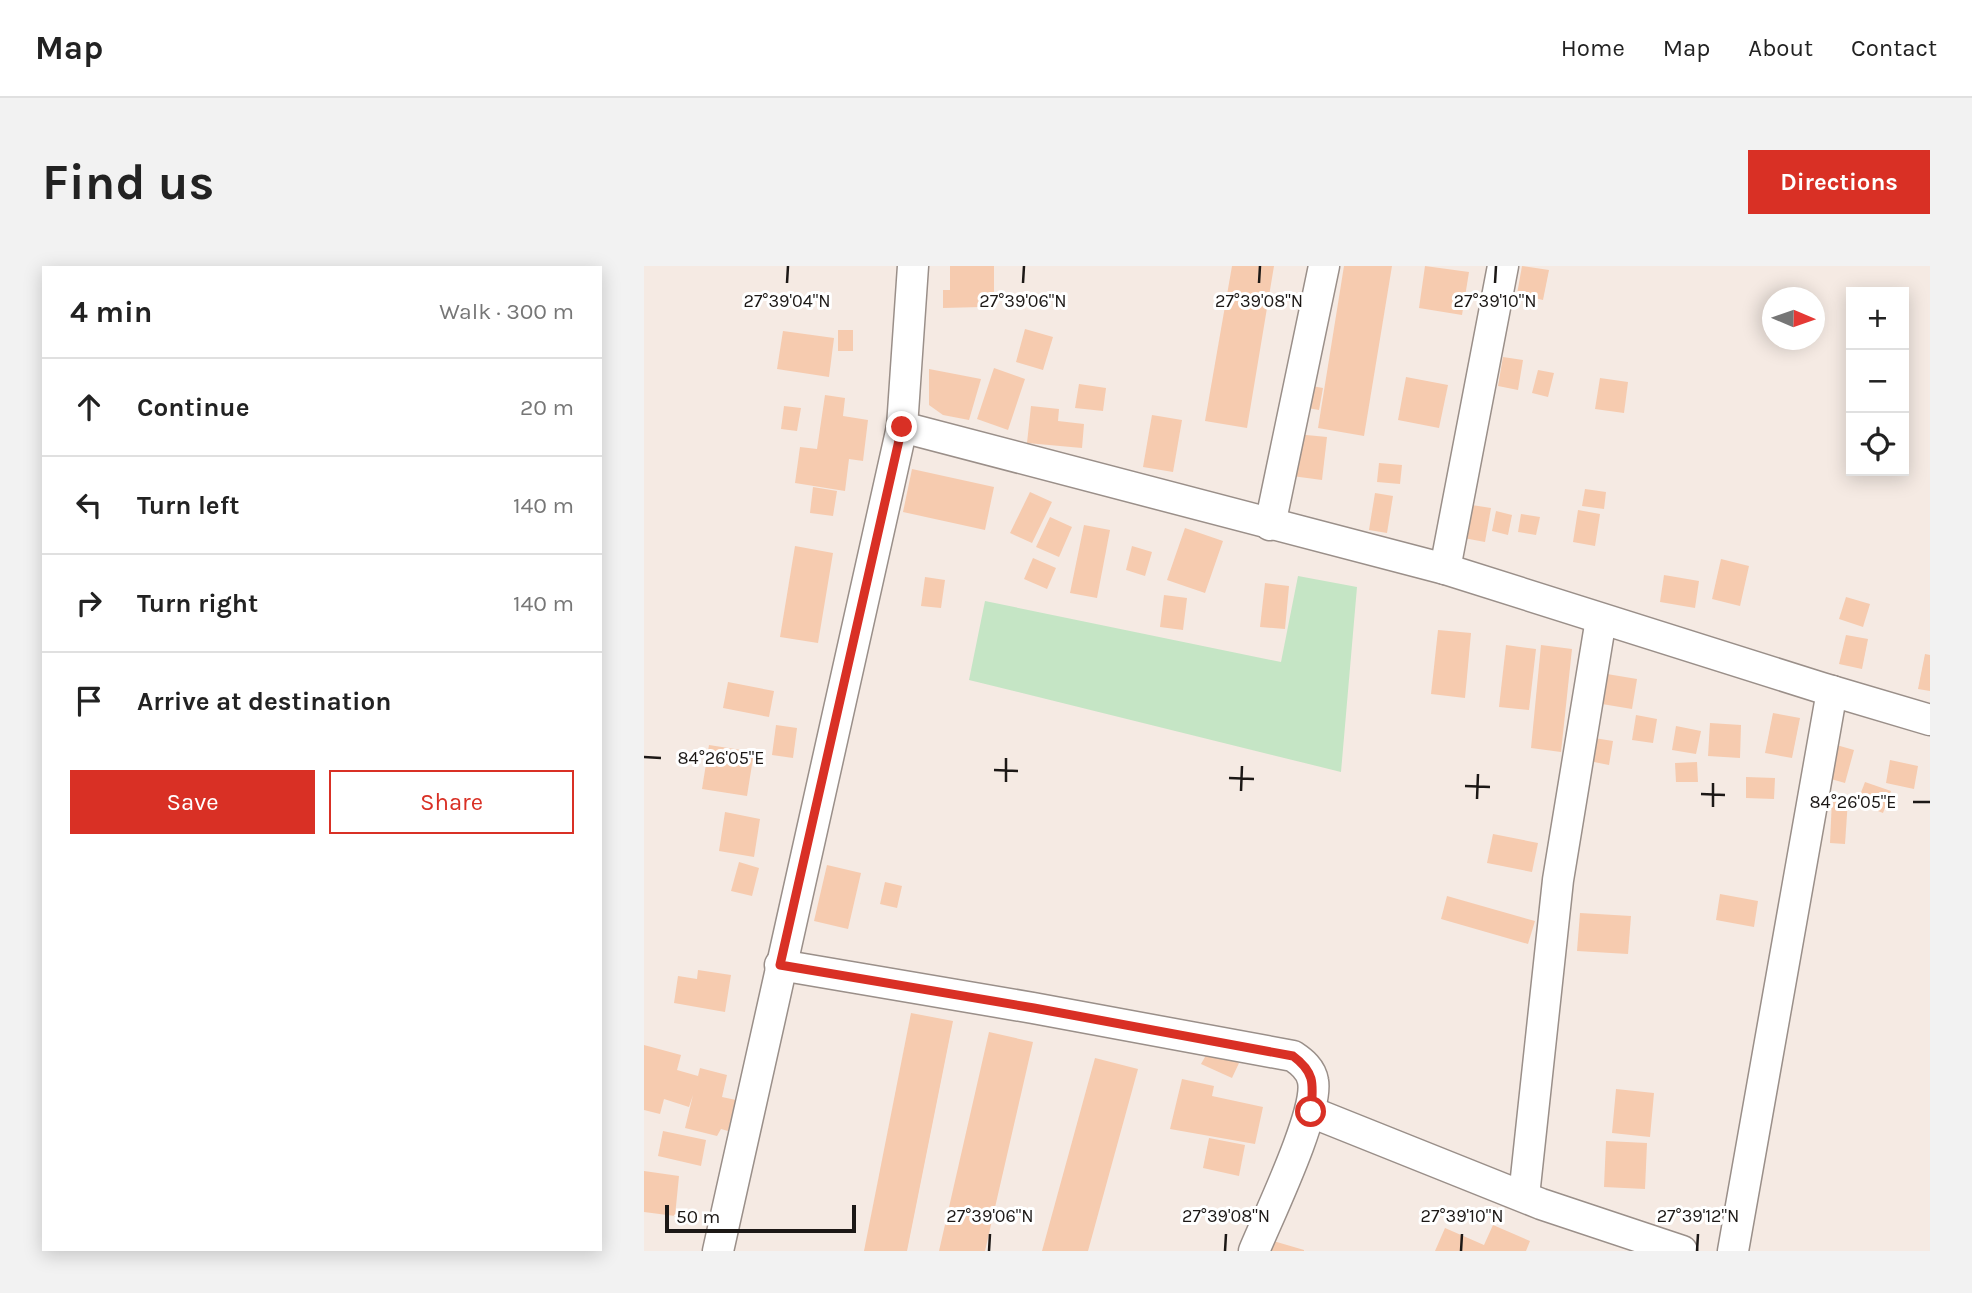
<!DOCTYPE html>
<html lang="en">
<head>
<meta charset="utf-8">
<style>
  body { margin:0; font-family:Karla,sans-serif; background:#f2f2f2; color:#222 }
  .controls { position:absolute; right:21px; top:21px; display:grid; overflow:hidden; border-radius:0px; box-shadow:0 4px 18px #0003 }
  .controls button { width:63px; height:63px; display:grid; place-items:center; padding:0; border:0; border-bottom:2px solid #e0e0e0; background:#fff; color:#222; font:35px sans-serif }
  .compass { position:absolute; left:1118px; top:21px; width:63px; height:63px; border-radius:50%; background:#fff; box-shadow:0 4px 18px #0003; rotate:92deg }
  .scale { position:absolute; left:21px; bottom:18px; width:191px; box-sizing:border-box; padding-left:7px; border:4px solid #1c1816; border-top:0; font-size:19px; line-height:24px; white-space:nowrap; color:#1c1816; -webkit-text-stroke:5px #fff; paint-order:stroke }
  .stop { position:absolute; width:21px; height:21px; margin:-16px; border:5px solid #d93025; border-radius:50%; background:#fff }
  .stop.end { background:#d93025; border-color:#fff; box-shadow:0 2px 7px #0008 }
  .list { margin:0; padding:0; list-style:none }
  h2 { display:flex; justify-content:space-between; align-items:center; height:91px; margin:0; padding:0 28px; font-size:30px }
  h2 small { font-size:23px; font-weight:400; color:#767676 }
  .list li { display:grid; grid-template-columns:46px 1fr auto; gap:21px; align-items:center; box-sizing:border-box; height:98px; padding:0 28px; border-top:2px solid #e0e0e0 }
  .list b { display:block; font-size:26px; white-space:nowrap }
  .list em { font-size:23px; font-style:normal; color:#767676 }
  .actions { display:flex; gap:14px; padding:21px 28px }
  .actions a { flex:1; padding:16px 0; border:2px solid #d93025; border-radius:0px; text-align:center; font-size:24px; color:#d93025 }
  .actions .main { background:#d93025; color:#fff }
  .icon { flex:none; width:38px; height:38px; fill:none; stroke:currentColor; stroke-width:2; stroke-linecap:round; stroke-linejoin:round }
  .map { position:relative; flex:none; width:1286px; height:985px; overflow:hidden; border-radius:0px }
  header { display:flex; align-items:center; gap:42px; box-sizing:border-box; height:98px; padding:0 35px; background:#fff; border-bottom:2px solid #e0e0e0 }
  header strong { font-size:33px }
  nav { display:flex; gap:38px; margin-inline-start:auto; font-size:24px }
  .intro { display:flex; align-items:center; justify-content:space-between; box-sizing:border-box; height:168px; padding:0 42px }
  h1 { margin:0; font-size:49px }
  .button { padding:18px 32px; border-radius:0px; background:#d93025; color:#fff; font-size:24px; font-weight:700 }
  main { display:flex; gap:42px; padding:0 42px }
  aside { flex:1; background:#fff; border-radius:0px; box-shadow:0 4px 18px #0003 }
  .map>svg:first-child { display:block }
</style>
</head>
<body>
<header>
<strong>Map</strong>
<nav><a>Home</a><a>Map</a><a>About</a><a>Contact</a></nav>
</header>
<div class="intro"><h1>Find us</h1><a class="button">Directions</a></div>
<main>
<aside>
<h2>4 min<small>Walk · 300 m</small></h2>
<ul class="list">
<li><svg class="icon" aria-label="ahead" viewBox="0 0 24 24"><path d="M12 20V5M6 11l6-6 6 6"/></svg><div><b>Continue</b></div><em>20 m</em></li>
<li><svg class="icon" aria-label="left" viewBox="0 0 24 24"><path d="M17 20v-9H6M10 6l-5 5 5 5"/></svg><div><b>Turn left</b></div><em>140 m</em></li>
<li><svg class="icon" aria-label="right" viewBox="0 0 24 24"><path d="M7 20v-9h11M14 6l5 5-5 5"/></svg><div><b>Turn right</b></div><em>140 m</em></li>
<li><svg class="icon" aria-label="arrive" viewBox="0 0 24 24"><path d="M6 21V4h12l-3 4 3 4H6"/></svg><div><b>Arrive at destination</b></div></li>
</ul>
<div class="actions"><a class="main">Save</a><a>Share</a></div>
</aside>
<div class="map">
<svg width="1286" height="985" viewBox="0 0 1286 985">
  <rect width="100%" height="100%" fill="#f5eae3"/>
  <!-- green -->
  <polygon fill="#c5e5c5" points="654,310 713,321 697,506 325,414 341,335 637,396"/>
  <!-- building -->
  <g fill="#f6cbaf">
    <polygon points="306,0 350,0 350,29 337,29 337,41 299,42 299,24 306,24"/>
    <polygon points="588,0 630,0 603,162 561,155"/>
    <polygon points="700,0 748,0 720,170 674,162"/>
    <polygon points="781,0 825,6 818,49 775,42"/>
    <polygon points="878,0 905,4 899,34 873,28"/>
    <polygon points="381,63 409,71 399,104 372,96"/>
    <rect x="194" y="64" width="15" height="21"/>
    <polygon points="139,65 190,72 185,111 133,103"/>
    <polygon points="859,91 879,94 874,124 854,120"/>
    <polygon points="350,102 381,113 364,164 333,153"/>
    <polygon points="285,103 337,113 325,154 299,149 285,139"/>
    <polygon points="894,104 910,107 904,131 888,127"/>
    <polygon points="762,111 804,119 795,162 754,154"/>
    <polygon points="956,112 984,116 980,147 951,143"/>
    <polygon points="435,118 462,122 459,145 431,142"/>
    <polygon points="656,118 679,122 675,144 652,140"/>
    <polygon points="181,129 201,132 199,150 224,154 219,195 205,193 201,225 151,217 156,181 173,183"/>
    <polygon points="140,140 157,142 153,165 137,163"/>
    <polygon points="387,140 415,143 414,155 440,158 438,182 383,177"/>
    <polygon points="508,149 538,154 529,206 499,201"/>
    <polygon points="652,168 683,171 678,214 648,210"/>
    <polygon points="735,197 758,199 756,218 733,216"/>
    <polygon points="268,203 350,221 341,264 259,246"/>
    <polygon points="169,221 193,225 189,250 166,247"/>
    <polygon points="941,223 962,226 960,243 938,240"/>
    <polygon points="386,226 408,236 388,277 366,267"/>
    <polygon points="731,227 749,230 743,267 725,264"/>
    <polygon points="815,237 847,242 841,276 809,270"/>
    <polygon points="934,244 956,248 951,280 929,276"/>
    <polygon points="852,245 868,249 864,269 848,265"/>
    <polygon points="877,248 896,251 892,269 874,266"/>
    <polygon points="406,251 428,261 415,291 392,281"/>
    <polygon points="440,259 466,264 453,332 426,327"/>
    <polygon points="541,262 579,275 561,327 523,314"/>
    <polygon points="151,280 189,287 174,377 136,371"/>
    <polygon points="488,280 508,286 501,310 482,304"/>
    <polygon points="389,292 412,302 403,323 380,313"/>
    <polygon points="1077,293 1105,300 1096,340 1068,333"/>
    <polygon points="1020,309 1055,315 1051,342 1016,336"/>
    <polygon points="281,311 301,314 297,342 277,340"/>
    <polygon points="621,317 645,320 641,363 616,361"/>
    <polygon points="520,329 543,332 539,364 516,361"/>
    <polygon points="1202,331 1226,338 1219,361 1195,353"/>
    <polygon points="794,364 827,367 821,432 787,428"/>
    <polygon points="1202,369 1224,373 1218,403 1195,398"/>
    <polygon points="862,379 892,383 885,444 855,441"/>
    <polygon points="897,379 928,383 917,486 887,482"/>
    <polygon points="1281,388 1286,389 1286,425 1274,423"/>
    <polygon points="963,408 993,413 988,443 958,438"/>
    <polygon points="84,416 130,425 125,451 79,442"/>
    <polygon points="1129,447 1156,452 1148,492 1121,487"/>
    <polygon points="992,449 1013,453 1009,477 988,474"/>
    <polygon points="1066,457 1097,459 1096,492 1064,490"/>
    <polygon points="132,459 153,462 149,492 128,489"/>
    <polygon points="1032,460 1057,465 1052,488 1028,484"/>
    <polygon points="944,471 969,475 965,499 940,494"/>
    <polygon points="1182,476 1210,484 1201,517 1173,509"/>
    <polygon points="65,479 110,486 103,530 58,523"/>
    <polygon points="1246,494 1274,500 1270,523 1242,517"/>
    <polygon points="1053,496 1054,516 1032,516 1031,497"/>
    <polygon points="1102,511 1131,512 1130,533 1102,532"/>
    <polygon points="1221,516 1247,525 1239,547 1213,537"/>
    <polygon points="1188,533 1204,534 1201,578 1186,577"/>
    <polygon points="81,546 116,553 110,591 75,585"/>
    <polygon points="849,568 894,577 888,606 843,597"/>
    <polygon points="95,596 115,602 108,630 87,625"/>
    <polygon points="183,599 217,607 204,663 170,655"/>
    <polygon points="241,616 258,620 253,642 236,638"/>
    <polygon points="1076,628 1114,635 1110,661 1072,654"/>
    <polygon points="803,630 891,655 884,678 797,653"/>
    <polygon points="936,647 987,650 984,688 933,685"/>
    <polygon points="54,704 87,709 81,746 30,737 34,710 53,713"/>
    <polygon points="267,747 309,755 263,985 220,985"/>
    <polygon points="345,766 389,776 341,985 295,985"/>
    <polygon points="0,779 37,789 33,804 54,810 56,802 83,809 78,831 92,834 84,865 77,863 73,870 41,862 49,829 45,841 20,833 16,848 0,844"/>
    <polygon points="565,784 595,797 588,812 557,798"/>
    <polygon points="451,792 494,803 444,985 398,985"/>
    <polygon points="538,813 570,820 568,830 619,841 611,878 526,863"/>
    <polygon points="972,823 1010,827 1006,871 968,867"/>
    <polygon points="19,865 62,874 57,900 14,890"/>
    <polygon points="565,872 601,879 595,910 559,902"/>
    <polygon points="962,875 1003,877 1001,923 960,921"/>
    <polygon points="0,905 35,910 31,950 0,946"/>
    <polygon points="849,959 886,975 882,985 791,985 801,962 840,979"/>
    <polygon points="623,973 660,984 660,985 619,985"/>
  </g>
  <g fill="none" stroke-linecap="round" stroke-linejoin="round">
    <defs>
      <g id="minor">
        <polyline points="258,161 801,303 1178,422 1286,454"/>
        <polyline points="626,259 680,0"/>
        <polyline points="801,303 859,0"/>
        <path d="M136,699l253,43 260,48c9,6 18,13 20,25 6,31 -45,136 -59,170"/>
        <polyline points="667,846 897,938 1038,985"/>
        <polyline points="880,930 914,614 957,353"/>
        <polyline points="74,985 258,161 269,0"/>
        <polyline points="1089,985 1188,425"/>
      </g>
    </defs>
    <!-- minor casing -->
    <use href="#minor" stroke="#9a8f89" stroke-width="33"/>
    <!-- minor -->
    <use href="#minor" stroke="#fff" stroke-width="30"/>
  </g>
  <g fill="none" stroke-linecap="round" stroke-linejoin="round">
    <!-- route -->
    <path stroke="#d93025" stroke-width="9" d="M258,161l-122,538 254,43 259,48c23,17 20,29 18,56"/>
  </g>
  <!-- ticks -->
  <path fill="none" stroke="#1c1816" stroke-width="2.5" d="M143,17l1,-17M379,17l1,-17M615,17l1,-17M851,17l1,-17M0,491l17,1M350,504l24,1M585,512l25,1M362,516v-24M821,520l25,1M597,525l1,-25M1057,528l24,1M833,533l1,-25M1269,536h17M1069,541v-24M345,985l1,-17M581,985l1,-17M817,985l1,-17M1053,985l1,-17"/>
  <g font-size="18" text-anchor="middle" fill="#1c1816" stroke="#fff" stroke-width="6" stroke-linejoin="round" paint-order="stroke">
    <text x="143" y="41">27°39'04"N</text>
    <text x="379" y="41">27°39'06"N</text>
    <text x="615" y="41">27°39'08"N</text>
    <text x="851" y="41">27°39'10"N</text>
    <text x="77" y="498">84°26'05"E</text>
    <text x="1209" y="542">84°26'05"E</text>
    <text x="346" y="956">27°39'06"N</text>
    <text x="582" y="956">27°39'08"N</text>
    <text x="818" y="956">27°39'10"N</text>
    <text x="1054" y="956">27°39'12"N</text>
  </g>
</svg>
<div class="controls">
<button>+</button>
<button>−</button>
<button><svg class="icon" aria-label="locate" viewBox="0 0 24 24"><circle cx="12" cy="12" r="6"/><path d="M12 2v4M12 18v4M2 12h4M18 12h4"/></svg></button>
</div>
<svg class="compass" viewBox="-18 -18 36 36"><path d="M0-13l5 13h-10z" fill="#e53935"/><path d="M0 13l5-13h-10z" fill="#767676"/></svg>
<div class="scale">50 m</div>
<div class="stop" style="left:667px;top:846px"></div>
<div class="stop end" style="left:258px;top:161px"></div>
</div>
</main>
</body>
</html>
